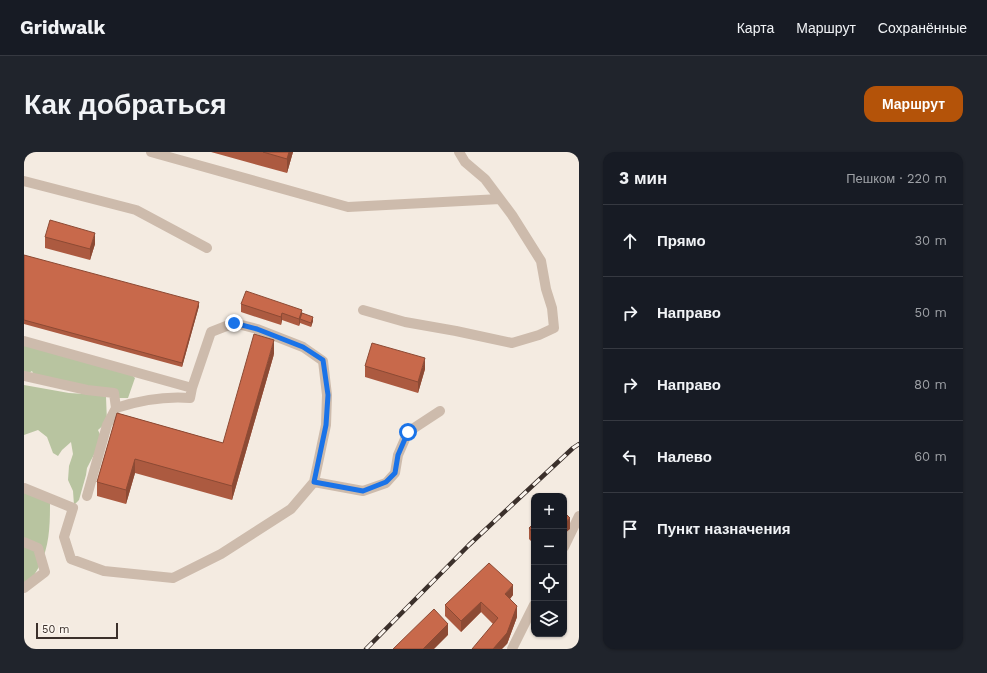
<!DOCTYPE html>
<html lang="ru">
<head>
<meta charset="utf-8">
<style>
	body { margin:0; font-family:"Work Sans",sans-serif; background:#20242c; color:#f1f3f6 }
	.controls { position:absolute; right:12px; bottom:12px; display:grid; overflow:hidden; border-radius:8px; box-shadow:0 1px 3px #0004 }
	.controls button { width:36px; height:36px; display:grid; place-items:center; padding:0; border:0; border-bottom:1px solid #363941; background:#171b24; color:#f1f3f6; font:20px sans-serif }
	.scale { position:absolute; left:12px; bottom:10px; width:82px; box-sizing:border-box; padding-left:4px; border:2px solid #3b302b; border-top:0; font-size:11px; line-height:14px; white-space:nowrap; color:#3b302b; -webkit-text-stroke:3px #fbf5ee; paint-order:stroke }
	.stop { position:absolute; width:12px; height:12px; margin:-9px; border:3px solid #1a73e8; border-radius:50%; background:#fff }
	.stop.end { background:#1a73e8; border-color:#fff; box-shadow:0 1px 4px #0008 }
	.list { margin:0; padding:0; list-style:none }
	h2 { display:flex; justify-content:space-between; align-items:center; height:52px; margin:0; padding:0 16px; font-size:17px }
	h2 small { font-size:13px; font-weight:400; color:#9ea1a6 }
	.list li { display:grid; grid-template-columns:26px 1fr auto; gap:12px; align-items:center; box-sizing:border-box; height:72px; padding:0 16px; border-top:1px solid #363941 }
	.list b { display:block; font-size:15px; white-space:nowrap }
	.list em { font-size:13px; font-style:normal; color:#9ea1a6 }
	.icon { flex:none; width:22px; height:22px; fill:none; stroke:currentColor; stroke-width:2; stroke-linecap:round; stroke-linejoin:round }
	.map { position:relative; flex:none; width:555px; height:497px; overflow:hidden; border-radius:12px }
	header { display:flex; align-items:center; gap:24px; box-sizing:border-box; height:56px; padding:0 20px; background:#171b24; border-bottom:1px solid #363941 }
	header strong { font-size:19px }
	nav { display:flex; gap:22px; margin-inline-start:auto; font-size:14px }
	.intro { display:flex; align-items:center; justify-content:space-between; box-sizing:border-box; height:96px; padding:0 24px }
	h1 { margin:0; font-size:28px }
	.button { padding:10px 18px; border-radius:12px; background:#b45309; color:#fff; font-size:14px; font-weight:700 }
	main { display:flex; gap:24px; padding:0 24px }
	aside { flex:1; background:#171b24; border-radius:12px; box-shadow:0 1px 3px #0004 }
	.map>svg:first-child { display:block }
	.green { fill:#b8c4a0 }
	.lines { fill:none; stroke-linecap:round; stroke-linejoin:round }
	.minor { stroke:#cdbbac; stroke-width:10 }
	.rail-casing { stroke:#3b302b; stroke-width:4.5 }
	.rail { stroke:#fbf5ee; stroke-width:3; stroke-dasharray:9; stroke-linecap:butt }
	.wall { fill:#ac5a40 }
	.shaded-wall { fill:#8c4a34 }
	.building { fill:#c8694b; stroke:#8c4a34 }
	.route { stroke:#1a73e8; stroke-width:5 }
</style>
</head>
<body>
<header>
<strong>Gridwalk</strong>
<nav><a>Карта</a><a>Маршрут</a><a>Сохранённые</a></nav>
</header>
<div class="intro"><h1>Как добраться</h1><a class="button">Маршрут</a></div>
<main>
<div class="map">
<svg width="555" height="497" viewBox="0 0 555 497">
	<rect width="100%" height="100%" fill="#f4ebe1"/>
	<!-- green -->
	<path class="green" d="M0,189L106,221L111,226L104,246H91L12,228L8,219L0,224Z
		M0,233L45,241L77,243L82,245L83,270L74,278L78,287L63,316L62,323L55,348L50,353L49,339L44,328L45,314L49,302L47,290L38,298L34,304L29,301L23,285L14,278L0,283Z
		M0,337L26,349C26,371 26,393 16,413C11,422 5,431 0,440Z"/>
	<g class="lines">
		<!-- minor -->
		<path class="minor" d="M127,0L324,55L476,47
			M0,29L112,58L183,96
			M339,158L381,170L432,179L488,191L515,183L530,176L528,156L522,137L517,109L488,63L461,27L441,10L435,0
			M0,189L168,236
			M0,224L63,238L90,241L92,256
			M290,330L339,339L362,331L371,321L374,303L384,280L416,259
			M0,336L49,356L40,385L47,407L80,419L149,426L197,402L267,357L290,330L302,273L303,243L299,209L279,195L233,177L210,171L187,180L168,236L166,246C140,244 117,248 92,256L83,273L63,344
			M0,390L14,396L21,420L0,436
			M540,395L555,364
			M488,497L510,453"/>
		<defs>
			<path id="rail" d="M342,497L445,393L549,296L555,292"/>
		</defs>
		<!-- rail casing -->
		<use href="#rail" class="rail-casing"/>
		<!-- rail -->
		<use href="#rail" class="rail"/>
	</g>
	<!-- wall -->
	<path class="wall" d="M187,0H269L263,21Z
		M21,85L71,92L66,108L21,96Z
		M0,103L175,154L158,215L0,172Z
		M217,152L278,161L289,169L287,175L276,171L275,174L258,168L257,173L217,160Z
		M250,202L208,348L111,321L102,352L73,344V330L93,261L199,291Z
		M341,214L401,217L394,241L341,225Z
		M510,371V392L505,387V376Z
		M489,443L486,447L493,465L483,492L469,472L457,460L437,480L421,464V453Z"/>
	<!-- shaded-wall -->
	<path class="shaded-wall" d="M265,0H269L263,21V7Z
		M71,81V92L66,108V97Z
		M175,150V154L158,215V211Z
		M278,158V165L276,167V171L275,174V167Z
		M258,161V168L257,173V165Z
		M289,165V169L287,175V171Z
		M250,188V202L208,348V334Z
		M401,206V217L394,241V230Z
		M111,307V321L102,352V338Z
		M546,366V377L540,382V371Z
		M489,433V443L481,453V442Z
		M457,450V460L437,480V469Z
		M493,454V465L483,492L478,497H469Z
		M424,472V483L410,497H399Z"/>
	<!-- building -->
	<path class="building" d="M239,0H265L263,7Z
		M26,68L71,81L66,97L21,85Z
		M0,103L175,150L158,211L0,168Z
		M222,139L278,158L275,167L258,161L257,165L217,152Z
		M278,161L289,165L287,171L276,167Z
		M230,182L250,188L208,334L111,307L102,338L73,330L93,261L199,291Z
		M348,191L401,206L394,230L341,214Z
		M540,360L546,366L540,371Z
		M510,371V382L505,376Z
		M465,411L489,433L481,442L493,454L483,481L469,497H448L474,466L457,450L437,469L421,453Z
		M410,457L424,472L399,497H369Z"/>
	<g class="lines">
		<!-- route -->
		<path class="route" d="M210,171L233,177L279,195L299,208L304,243L302,273L290,330L339,339L362,330L371,321L374,303L384,280"/>
	</g>
</svg>
<div class="controls">
<button>+</button>
<button>−</button>
<button><svg class="icon" aria-label="locate" viewBox="0 0 24 24"><circle cx="12" cy="12" r="6"/><path d="M12 2v4M12 18v4M2 12h4M18 12h4"/></svg></button>
<button><svg class="icon" aria-label="layers" viewBox="0 0 24 24"><path d="M12 4l9 5-9 5-9-5zM3 14l9 5 9-5"/></svg></button>
</div>
<div class="scale">50 m</div>
<div class="stop" style="left:384px;top:280px"></div>
<div class="stop end" style="left:210px;top:171px"></div>
</div>
<aside>
<h2>3 мин<small>Пешком · 220 m</small></h2>
<ul class="list">
<li><svg class="icon" aria-label="ahead" viewBox="0 0 24 24"><path d="M12 20V5M6 11l6-6 6 6"/></svg><div><b>Прямо</b></div><em>30 m</em></li>
<li><svg class="icon" aria-label="right" viewBox="0 0 24 24"><path d="M7 20v-9h11M14 6l5 5-5 5"/></svg><div><b>Направо</b></div><em>50 m</em></li>
<li><svg class="icon" aria-label="right" viewBox="0 0 24 24"><path d="M7 20v-9h11M14 6l5 5-5 5"/></svg><div><b>Направо</b></div><em>80 m</em></li>
<li><svg class="icon" aria-label="left" viewBox="0 0 24 24"><path d="M17 20v-9H6M10 6l-5 5 5 5"/></svg><div><b>Налево</b></div><em>60 m</em></li>
<li><svg class="icon" aria-label="arrive" viewBox="0 0 24 24"><path d="M6 21V4h12l-3 4 3 4H6"/></svg><div><b>Пункт назначения</b></div></li>
</ul>
</aside>
</main>
</body>
</html>
